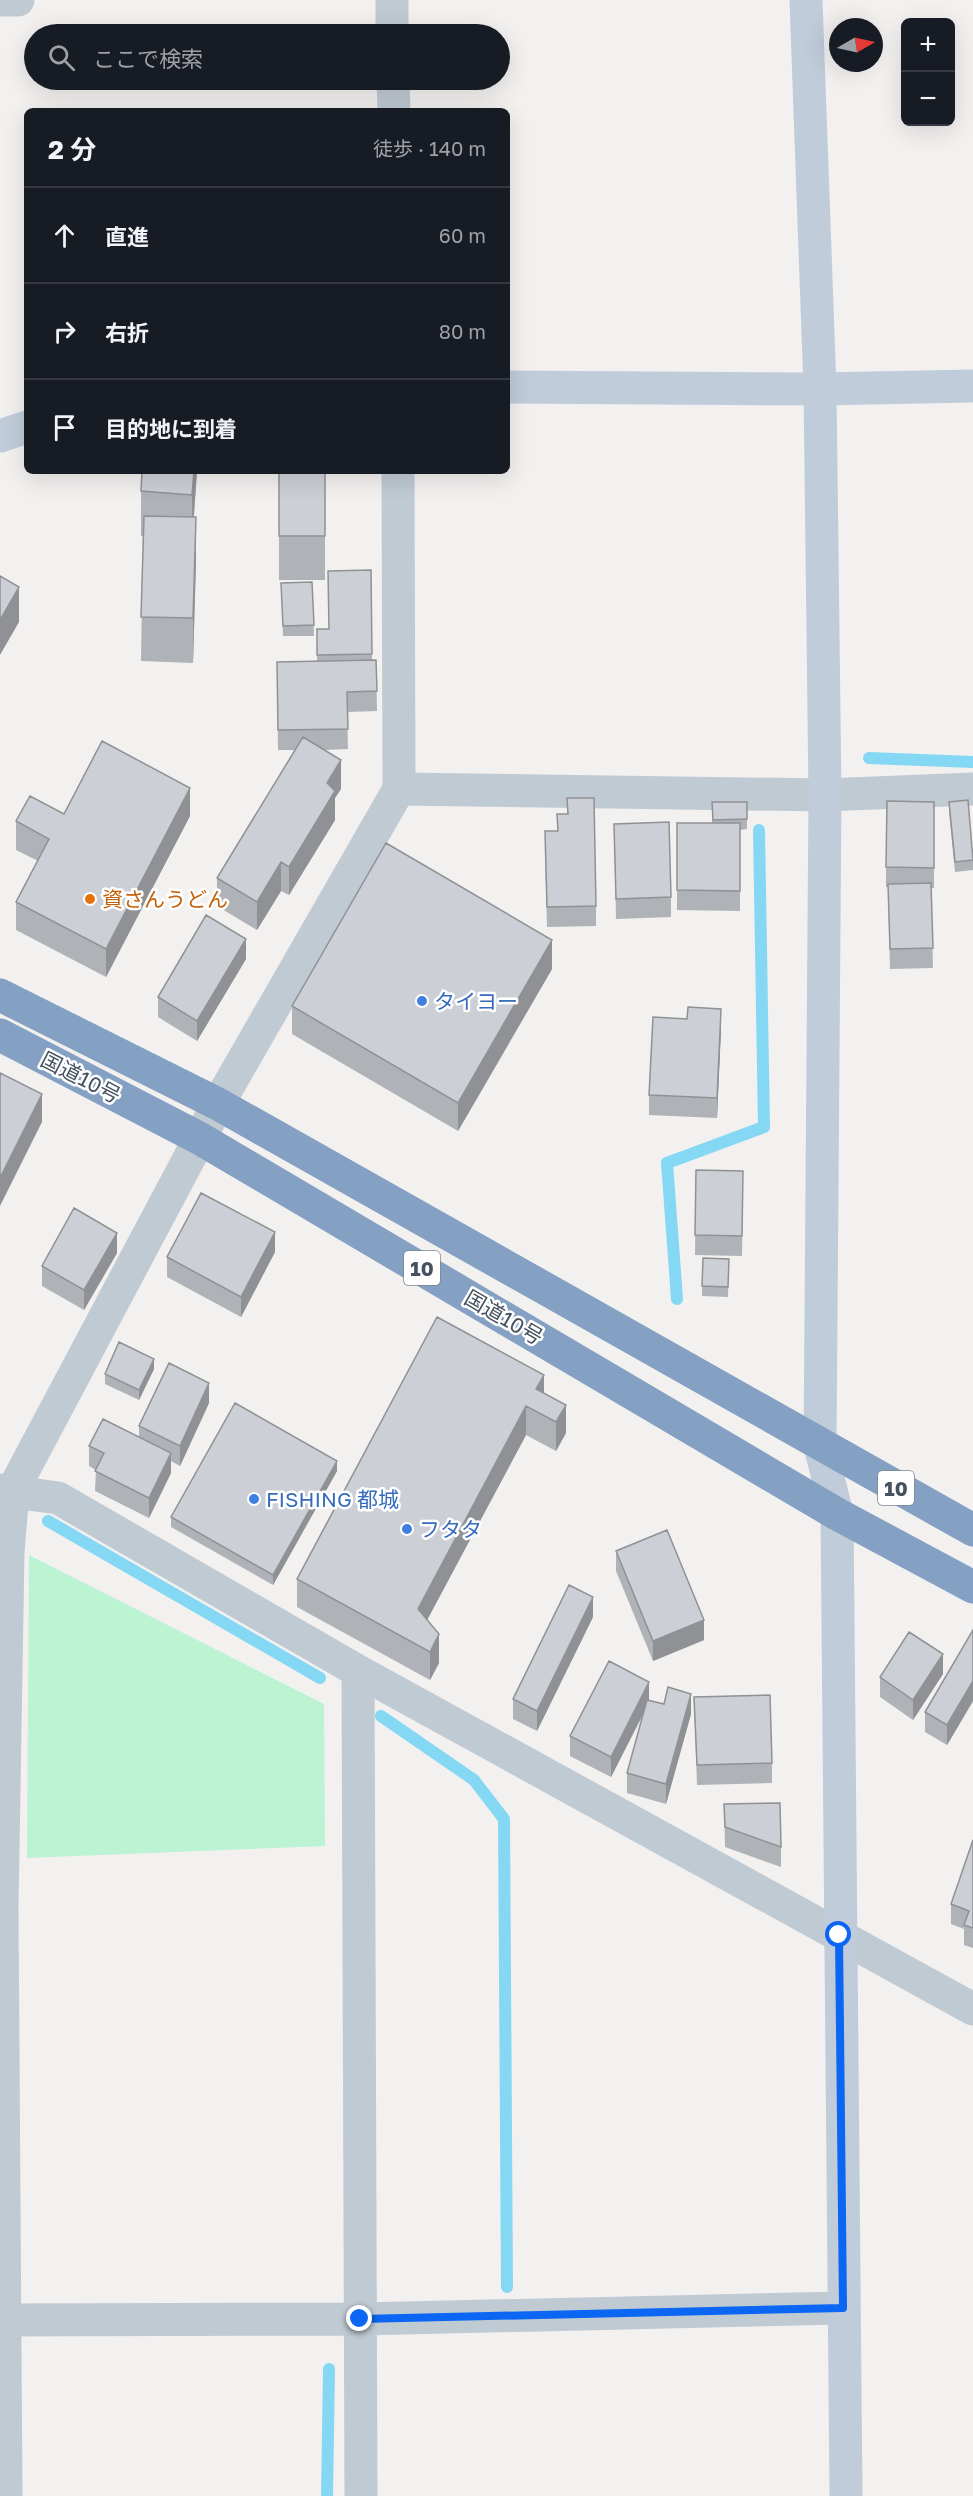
<!DOCTYPE html>
<html lang="ja">
<head>
<meta charset="utf-8">
<style>
	body { margin:0; font-family:"Golos Text","Noto Sans JP",sans-serif; background:#242831; color:#f1f3f6 }
	.controls { position:absolute; right:18px; top:18px; display:grid; overflow:hidden; border-radius:9px; box-shadow:0 6px 24px #0002 }
	.controls button { width:54px; height:54px; display:grid; place-items:center; padding:0; border:0; border-bottom:2px solid #363941; background:#171b24; color:#f1f3f6; font:30px sans-serif }
	.compass { position:absolute; left:829px; top:18px; width:54px; height:54px; border-radius:50%; background:#171b24; box-shadow:0 6px 24px #0002; rotate:81deg }
	.stop { position:absolute; width:18px; height:18px; margin:-14px; border:4px solid #0a66f3; border-radius:50%; background:#fff }
	.stop.end { background:#0a66f3; border-color:#fff; box-shadow:0 2px 6px #0008 }
	.list { margin:0; padding:0; list-style:none }
	h2 { display:flex; justify-content:space-between; align-items:center; height:78px; margin:0; padding:0 24px; font-size:26px }
	h2 small { font-size:20px; font-weight:400; color:#9ea1a6 }
	.list li { display:grid; grid-template-columns:39px 1fr auto; gap:18px; align-items:center; box-sizing:border-box; height:96px; padding:0 24px; border-top:2px solid #363941 }
	.list b { display:block; font-size:22px; white-space:nowrap }
	.list em { font-size:20px; font-style:normal; color:#9ea1a6 }
	.icon { flex:none; width:33px; height:33px; fill:none; stroke:currentColor; stroke-width:2; stroke-linecap:round; stroke-linejoin:round }
	.map { position:relative; flex:none; width:973px; height:2496px; overflow:hidden }
	.search { position:absolute; background:#171b24; box-shadow:0 6px 24px #0002; left:24px; top:24px; width:486px; height:66px; display:flex; align-items:center; gap:15px; box-sizing:border-box; padding:0 21px; border-radius:33px; color:#9ea1a6; font-size:22px }
	.panel { position:absolute; background:#171b24; box-shadow:0 6px 24px #0002; left:24px; top:108px; width:486px; height:366px; border-radius:9px }
	.map>svg:first-child { display:block }
	.green { fill:#bbf3d3 }
	.lines { fill:none; stroke-linecap:round; stroke-linejoin:round }
	.stream { stroke:#85d8f4; stroke-width:12 }
	.street { stroke:#c0cad3; stroke-width:33 }
	.secondary { stroke:#c1ccda; stroke-width:33 }
	.highway { stroke:#84a0c3; stroke-width:33 }
	.wall { fill:#afb2b7 }
	.shaded-wall { fill:#8f9195 }
	.building { fill:#cccfd5; stroke:#8f9195; stroke-width:1.5 }
	.route { stroke:#0a66f3; stroke-width:8 }
	.food-dot { fill:#e8710a; stroke:#fff; stroke-width:2 }
	.shop-dot { fill:#3f7fe0; stroke:#fff; stroke-width:2 }
	.labels { text-anchor:middle; dominant-baseline:central; stroke-width:5; stroke-linejoin:round; paint-order:stroke }
	.shield { fill:#fff; stroke:#7e868f; stroke-width:1.5 }
	.shield-label { font-size:20px; font-weight:bold; fill:#46525f }
	.food-label { font-size:21px; fill:#c56008; stroke:#fff; text-anchor:start }
	.shop-label { font-size:21px; fill:#366cbe; stroke:#fff; text-anchor:start }
	.street-label { font-size:21px; fill:#46525f; stroke:#fff }
</style>
</head>
<body>
<div class="map">
<svg width="973" height="2496" viewBox="0 0 973 2496">
	<rect width="100%" height="100%" fill="#f3f0f0"/>
	<!-- green -->
	<path class="green" d="M29,1555L324,1704L325,1846L27,1858Z"/>
	<g class="lines">
		<!-- stream -->
		<path class="stream" d="M869,758L973,762
			M677,1299L667,1163L764,1127L759,830
			M48,1521L320,1678
			M381,1716L474,1780L504,1819L507,2287
			M327,2496L329,2369"/>
		<!-- street -->
		<path class="street" d="M0,0H18
			M392,0V34
			M393,80L394,111
			M399,789L825,795L973,789
			M0,1490L58,1498L358,1671L973,2009
			M358,1671L361,2496
			M0,2320L360,2319L843,2308
			M6,2496L2,1908L8,1553L13,1490L218,1104L399,789L398,471"/>
		<!-- secondary -->
		<path class="secondary" d="M806,0L820,389L825,795L820,1446L837,1514L846,2496
			M507,387L820,389L973,386
			M0,436L27,427"/>
		<!-- highway -->
		<path class="highway" d="M0,995L218,1104L973,1530
			M0,1035L199,1138L837,1514L973,1587"/>
	</g>
	<!-- wall -->
	<path class="wall" d="M142,471H197L194,517L196,562L193,663L141,661L143,536H141V491Z
		M279,471H325V580H279Z
		M371,570L372,660H376L377,711L347,712L348,749L323,750L341,789L335,798V820L289,895L281,891L257,930L217,906V878L295,750H278L277,662L317,661V629H329Z
		M312,582L314,636H283L281,583Z
		M567,798L596,906V926L547,927L545,851L557,831V814H567Z
		M712,802H747V829L740,830V911L677,910V823H712Z
		M934,802V888H931L933,968L890,969L888,887H886V867Z
		M949,802L973,860V870L955,872L949,812Z
		M64,814L190,816L106,977L16,930V902L38,861L16,850V821Z
		M614,824L671,897V917L616,919Z
		M246,959L197,1041L158,1017V997Z
		M552,969L458,1131L292,1034V1006Z
		M721,1029L717,1118L649,1115V1095Z
		M696,1170L743,1191L742,1256L695,1255Z
		M275,1252L241,1317L167,1277V1257Z
		M117,1253L84,1310L42,1286V1266Z
		M703,1258L729,1259L728,1297L702,1296Z
		M154,1369L139,1400L105,1384V1374Z
		M544,1393L566,1433L556,1451L526,1435L427,1620L439,1663L430,1680L297,1607V1579Z
		M209,1403L180,1466L171,1461V1473L149,1518L95,1491L96,1470L89,1466V1446L139,1437V1426Z
		M337,1471L273,1585L171,1527V1517Z
		M616,1551L704,1640L653,1661L616,1571Z
		M593,1617L537,1731L513,1719V1699Z
		M973,1630V1701L947,1745L925,1732V1712Z
		M943,1674L913,1720L880,1697V1677Z
		M694,1697L772,1763V1783L697,1785Z
		M649,1700L691,1714L666,1804L627,1793V1773L644,1713L611,1777L570,1756V1736Z
		M724,1804L781,1847V1867L725,1847Z
		M973,1840V1948L964,1945V1929L951,1924V1904Z"/>
	<!-- shaded-wall -->
	<path class="shaded-wall" d="M194,471H197L192,540V495Z
		M196,517V562L193,663V618Z
		M19,587V622L0,655V620Z
		M341,760V789L335,798V820L289,895V867L327,783Z
		M190,788V816L106,977V949Z
		M281,862V891L257,930V902Z
		M246,939V959L197,1041V1021Z
		M552,940V969L458,1131V1103Z
		M721,1009V1029L717,1118V1098Z
		M42,1094V1122L0,1206V1178Z
		M275,1232V1252L241,1317V1297Z
		M117,1233V1253L84,1310V1290Z
		M154,1359V1369L139,1400V1390Z
		M544,1375V1403L536,1389Z
		M209,1383V1403L180,1466V1446Z
		M566,1405V1433L556,1451V1422Z
		M526,1406V1435L418,1637V1609Z
		M171,1453V1473L149,1518V1498Z
		M337,1461V1471L273,1585V1575Z
		M593,1597V1617L537,1731V1711Z
		M704,1620V1640L653,1661V1641Z
		M439,1634V1663L430,1680V1652Z
		M943,1654V1674L913,1720V1700Z
		M973,1681V1701L947,1745V1725Z
		M649,1682V1702L611,1777V1757Z
		M691,1694V1714L666,1804V1784Z"/>
	<!-- building -->
	<path class="building" d="M142,471H194L192,495L141,491Z
		M279,471H325V536H279Z
		M144,516L196,517L193,618L141,617Z
		M371,570L372,654L317,655V629H329L328,571Z
		M0,576L19,587L0,620Z
		M312,582L314,625L283,626L281,583Z
		M376,660L377,691L347,692L348,729L278,730L277,662Z
		M303,737L341,760L327,783L335,791L289,867L281,862L257,902L217,878Z
		M102,741L190,788L106,949L16,902L49,839L16,821L30,796L64,814Z
		M567,798H594L596,906L547,907L545,831H558L557,814H568Z
		M968,800L973,860L955,862L949,802Z
		M887,801L934,802V868L886,867Z
		M712,802H747V819L713,820Z
		M669,822L671,897L616,899L614,824Z
		M677,823H740V891L677,890Z
		M386,843L552,940L458,1103L292,1006Z
		M931,883L933,948L890,949L888,884Z
		M206,915L246,939L197,1021L158,997Z
		M688,1007L721,1009L717,1098L649,1095L653,1017L687,1019Z
		M0,1073L42,1094L0,1178Z
		M696,1170L743,1171L742,1236L695,1235Z
		M201,1193L275,1232L241,1297L167,1257Z
		M74,1208L117,1233L84,1290L42,1266Z
		M703,1258L729,1259L728,1287L702,1286Z
		M437,1317L544,1375L536,1389L566,1405L556,1422L526,1406L418,1609L439,1634L430,1652L297,1579Z
		M119,1342L154,1359L139,1390L105,1374Z
		M169,1363L209,1383L180,1446L139,1426Z
		M235,1403L337,1461L273,1575L171,1517Z
		M103,1419L171,1453L149,1498L95,1471L104,1453L89,1446Z
		M667,1530L704,1620L653,1641L616,1551Z
		M569,1585L593,1597L537,1711L513,1699Z
		M973,1630V1681L947,1725L925,1712Z
		M909,1632L943,1654L913,1700L880,1677Z
		M609,1661L649,1682L611,1757L570,1736Z
		M668,1687L691,1694L666,1784L627,1773L647,1700L664,1704Z
		M770,1695L772,1763L697,1765L694,1697Z
		M780,1803L781,1847L725,1827L724,1804Z
		M973,1840V1928L964,1925L969,1911L951,1904Z"/>
	<g class="lines">
		<!-- route -->
		<path class="route" d="M360,2319L843,2308L839,1935"/>
	</g>
	<!-- markers -->
	<circle class="food-dot" cx="90" cy="899" r="6"/>
	<g class="shop-dot">
		<circle cx="422" cy="1001" r="6"/>
		<circle cx="254" cy="1499" r="6"/>
		<circle cx="407" cy="1529" r="6"/>
	</g>
	<g class="labels">
		<!-- shield labels -->
		<g class="shield">
			<rect x="404" y="1251" width="36" height="34" rx="4.5"/>
			<rect x="878" y="1471" width="36" height="34" rx="4.5"/>
		</g>
		<g class="shield-label">
			<text x="422" y="1268">10</text>
			<text x="896" y="1488">10</text>
		</g>
		<!-- food labels -->
		<g class="food-label">
			<text x="102" y="899">資さんうどん</text>
		</g>
		<!-- shop labels -->
		<g class="shop-label">
			<text x="434" y="1001">タイヨー</text>
			<text x="266" y="1499">FISHING 都城</text>
			<text x="419" y="1529">フタタ</text>
		</g>
		<!-- street labels -->
		<g class="street-label">
			<text transform="translate(81 1077) rotate(27)">国道10号</text>
			<text transform="translate(504 1317) rotate(30)">国道10号</text>
		</g>
	</g>
</svg>
<div class="controls">
<button>+</button>
<button>−</button>
</div>
<svg class="compass" viewBox="-18 -18 36 36"><path d="M0-13l5 13h-10z" fill="#e53935"/><path d="M0 13l5-13h-10z" fill="#9ea1a6"/></svg>
<div class="stop" style="left:839px;top:1935px"></div>
<div class="stop end" style="left:360px;top:2319px"></div>
<div class="search"><svg class="icon" aria-label="search" viewBox="0 0 24 24"><circle cx="10" cy="10" r="6"/><path d="M15 15l6 6"/></svg>ここで検索</div>
<section class="panel">
<h2>2 分<small>徒歩 · 140 m</small></h2>
<ul class="list">
<li><svg class="icon" aria-label="ahead" viewBox="0 0 24 24"><path d="M12 20V5M6 11l6-6 6 6"/></svg><div><b>直進</b></div><em>60 m</em></li>
<li><svg class="icon" aria-label="right" viewBox="0 0 24 24"><path d="M7 20v-9h11M14 6l5 5-5 5"/></svg><div><b>右折</b></div><em>80 m</em></li>
<li><svg class="icon" aria-label="arrive" viewBox="0 0 24 24"><path d="M6 21V4h12l-3 4 3 4H6"/></svg><div><b>目的地に到着</b></div></li>
</ul>
</section>
</div>
</body>
</html>
